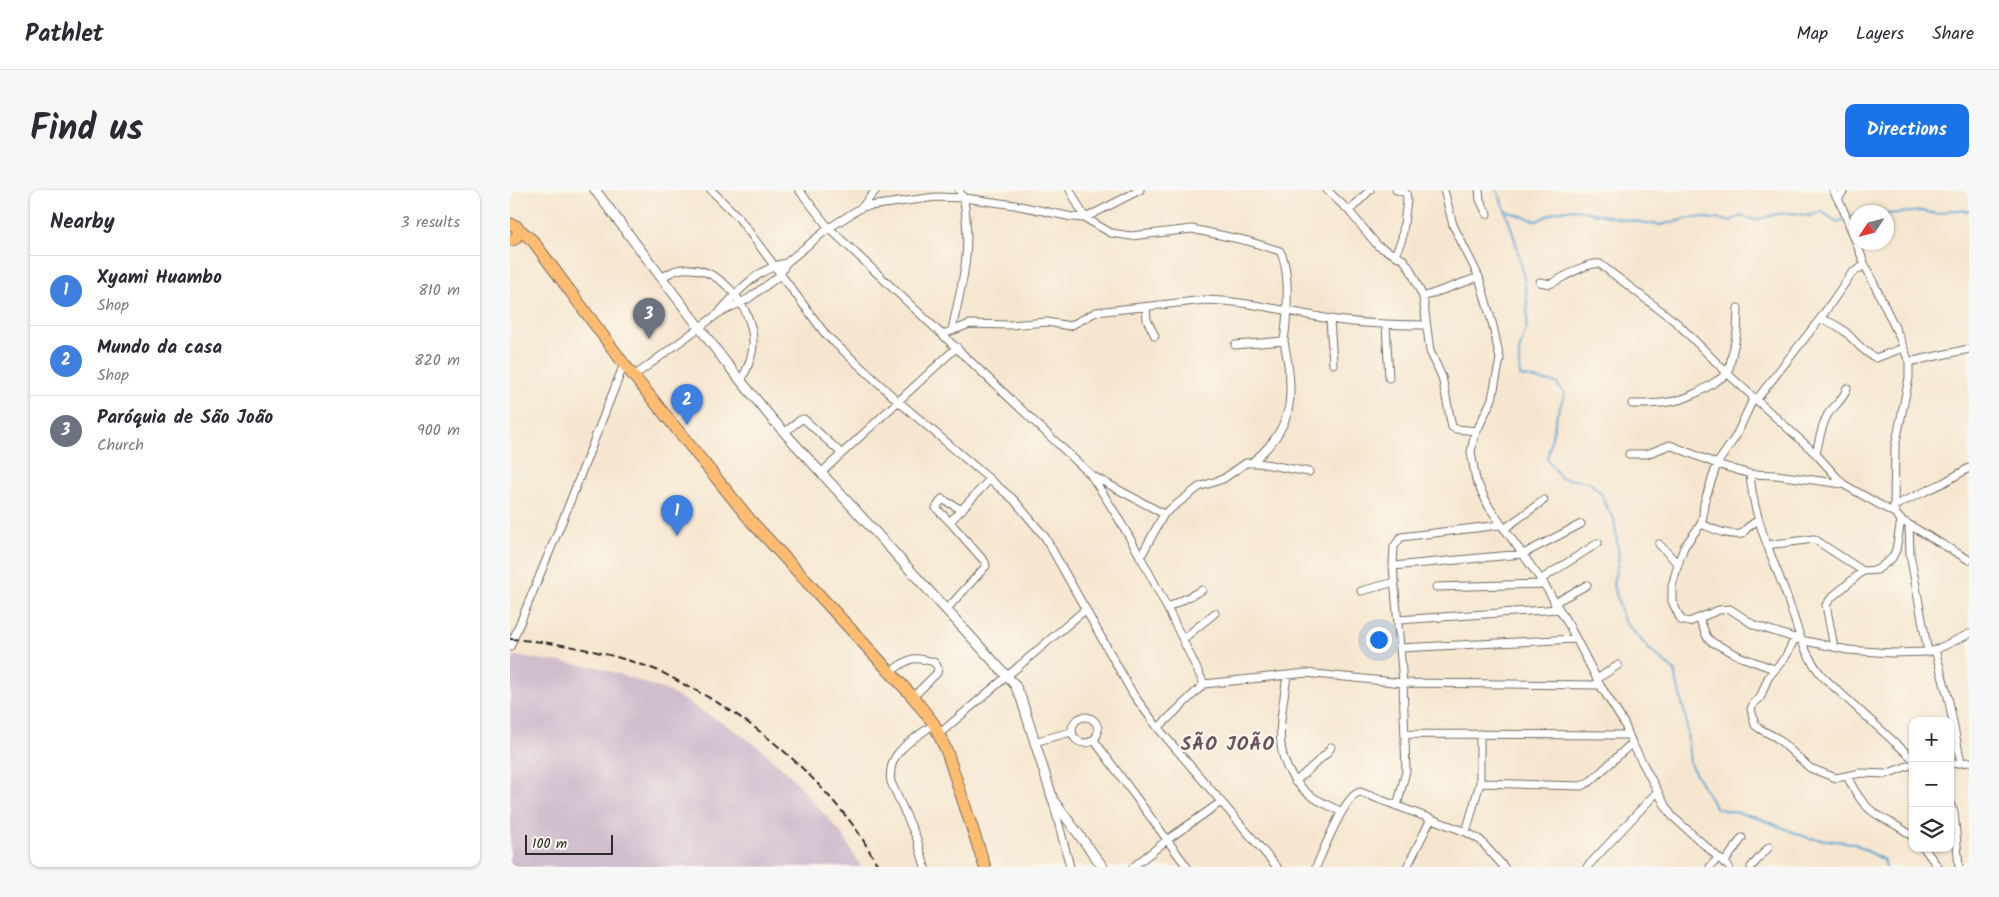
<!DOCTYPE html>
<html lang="en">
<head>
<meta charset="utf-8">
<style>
	body { margin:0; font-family:Kalam,sans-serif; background:#f7f7f7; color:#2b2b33 }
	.controls { position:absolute; right:15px; bottom:15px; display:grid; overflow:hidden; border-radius:10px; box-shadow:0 1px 4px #0004 }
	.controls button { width:45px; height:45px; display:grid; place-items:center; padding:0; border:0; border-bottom:1px solid #e1e1e2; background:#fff; color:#2b2b33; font:25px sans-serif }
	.compass { position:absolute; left:1339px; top:15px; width:45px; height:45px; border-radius:50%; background:#fff; box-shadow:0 1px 4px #0004; rotate:234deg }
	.scale { position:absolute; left:15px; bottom:12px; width:88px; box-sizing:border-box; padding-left:5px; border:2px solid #2b2b2b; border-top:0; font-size:14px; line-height:18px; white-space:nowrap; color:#2b2b2b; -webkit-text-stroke:4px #fbf7ec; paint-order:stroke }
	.you { position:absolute; left:868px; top:449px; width:18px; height:18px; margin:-12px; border:4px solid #fff; border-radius:50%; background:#1a73e8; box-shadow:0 0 0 8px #1a73e833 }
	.badge { display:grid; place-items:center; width:32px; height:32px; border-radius:50%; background:#1a73e8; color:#fff; font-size:16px; font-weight:700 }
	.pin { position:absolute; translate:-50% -41px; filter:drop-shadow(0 1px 2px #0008) }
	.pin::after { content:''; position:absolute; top:26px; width:18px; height:15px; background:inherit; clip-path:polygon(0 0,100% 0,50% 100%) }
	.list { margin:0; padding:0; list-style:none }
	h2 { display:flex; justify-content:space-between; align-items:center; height:65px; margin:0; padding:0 20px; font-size:21px }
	h2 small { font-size:16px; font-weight:400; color:#7c7c81 }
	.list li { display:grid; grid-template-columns:32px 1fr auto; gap:15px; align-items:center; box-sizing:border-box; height:70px; padding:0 20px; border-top:1px solid #e1e1e2 }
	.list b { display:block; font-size:19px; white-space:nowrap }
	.list p { margin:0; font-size:16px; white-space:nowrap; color:#7c7c81 }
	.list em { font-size:16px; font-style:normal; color:#7c7c81 }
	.icon { flex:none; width:28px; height:28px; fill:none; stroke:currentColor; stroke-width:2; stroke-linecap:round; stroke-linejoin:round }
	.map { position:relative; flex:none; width:1459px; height:677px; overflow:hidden; border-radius:10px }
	header { display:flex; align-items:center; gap:30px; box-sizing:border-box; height:70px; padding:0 25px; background:#fff; border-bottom:1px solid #e1e1e2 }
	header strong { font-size:24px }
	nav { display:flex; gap:28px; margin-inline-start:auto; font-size:18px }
	.intro { display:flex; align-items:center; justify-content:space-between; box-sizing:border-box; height:120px; padding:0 30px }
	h1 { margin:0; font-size:35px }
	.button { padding:12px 22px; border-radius:10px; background:#1a73e8; color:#fff; font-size:18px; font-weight:700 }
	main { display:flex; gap:30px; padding:0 30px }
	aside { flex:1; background:#fff; border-radius:10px; box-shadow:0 1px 4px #0004 }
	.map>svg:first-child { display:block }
	.industrial { fill:#d0bdce }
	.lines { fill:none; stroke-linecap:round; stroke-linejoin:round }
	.stream { stroke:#5aa5d2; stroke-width:2 }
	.minor-casing { stroke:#726c64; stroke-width:9 }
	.tertiary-casing { stroke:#726c64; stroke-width:11 }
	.primary-casing { stroke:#726c64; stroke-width:13 }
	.minor { stroke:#fff; stroke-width:7 }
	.tertiary { stroke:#fff; stroke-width:9 }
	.primary { stroke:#febc70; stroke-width:11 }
	.rail { stroke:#2b2b2b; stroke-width:2; stroke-dasharray:8 4; stroke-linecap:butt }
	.labels { text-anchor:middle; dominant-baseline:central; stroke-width:4.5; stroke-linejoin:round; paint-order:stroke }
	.district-label { font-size:19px; font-weight:bold; letter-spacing:1px; fill:#6b525e; stroke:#fbf7ec }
</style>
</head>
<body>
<header>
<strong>Pathlet</strong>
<nav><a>Map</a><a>Layers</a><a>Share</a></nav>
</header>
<div class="intro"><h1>Find us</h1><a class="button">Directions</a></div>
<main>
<aside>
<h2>Nearby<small>3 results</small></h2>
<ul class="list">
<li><span class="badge" style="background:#3f7fe0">1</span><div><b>Xyami Huambo</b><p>Shop</p></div><em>810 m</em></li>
<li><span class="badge" style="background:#3f7fe0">2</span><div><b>Mundo da casa</b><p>Shop</p></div><em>820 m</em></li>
<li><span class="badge" style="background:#6b7280">3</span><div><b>Paróquia de São João</b><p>Church</p></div><em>900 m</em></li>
</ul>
</aside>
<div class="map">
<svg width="1459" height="677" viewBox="0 0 1459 677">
	<rect width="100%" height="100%" fill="#fbf7ec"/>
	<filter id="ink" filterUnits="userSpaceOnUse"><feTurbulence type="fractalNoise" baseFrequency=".02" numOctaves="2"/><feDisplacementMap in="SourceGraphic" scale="10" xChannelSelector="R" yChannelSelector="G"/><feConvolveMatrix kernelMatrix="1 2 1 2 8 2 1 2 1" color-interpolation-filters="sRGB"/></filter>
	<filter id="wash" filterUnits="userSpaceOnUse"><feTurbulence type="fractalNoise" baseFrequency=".0096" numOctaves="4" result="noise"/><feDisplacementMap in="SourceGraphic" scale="20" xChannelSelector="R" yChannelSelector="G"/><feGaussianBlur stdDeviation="1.12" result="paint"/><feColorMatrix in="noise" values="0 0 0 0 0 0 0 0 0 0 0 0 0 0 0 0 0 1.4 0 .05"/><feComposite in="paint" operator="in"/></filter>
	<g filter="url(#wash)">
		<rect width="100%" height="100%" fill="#f6e6cf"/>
		<!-- industrial -->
		<path class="industrial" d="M5,466L88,477L158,501L226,541L254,561L280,585L332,644L351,677H0V477Z"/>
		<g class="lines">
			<!-- stream -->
			<path class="stream" d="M987,0C1003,38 1020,92 1017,134C1016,144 1010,153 1009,163C1008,171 1010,179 1010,186L1046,193L1055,204L1047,224L1037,269L1051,288L1079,292L1091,303L1097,318L1104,328L1109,368L1103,394L1114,431L1140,460L1164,480L1176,529L1180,574L1206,618L1246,627L1298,648L1343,653L1374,670L1376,677
				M996,21L1027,31L1045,22L1063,19L1117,30L1150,35L1186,27L1221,31L1230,26L1246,30L1267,24L1283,23L1299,26L1311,21L1327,32L1335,29
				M1356,22H1358
				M1376,24L1413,21L1427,24L1441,20L1459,21
				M1339,27L1346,25"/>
		</g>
	</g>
	<g filter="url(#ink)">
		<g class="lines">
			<defs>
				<path id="minor" d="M201,0L228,27L316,145L388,211L504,310L535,347L623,504L648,538L767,677
					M289,0L319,38L580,284C625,350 660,422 694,494
					M560,0L575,28L601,43L621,46L682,39L738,51L770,61C781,80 777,129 774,151L725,155
					M817,0L839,21L868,56L894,70L900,79L913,107L920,161L932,187L942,237L946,239L967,241
					M934,0L943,35L969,87L983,136L990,169L982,209L964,247L961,262L966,290L979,317L1034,394L1060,437L1090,495L1114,533L1122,553L1156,617L1162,626L1219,677
					M969,0L970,10L977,24
					M1323,0L1333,19L1355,75L1389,146L1399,172V188L1385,257L1384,316L1386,324L1391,330L1459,370
					M1328,9L1334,0
					M352,17L426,7L454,8L505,15L562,27L575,28L630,0
					M839,21L860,0
					M885,65L892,49L897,10L896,3L886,0
					M152,87C157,85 162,81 167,80C207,71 242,115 243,151C244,165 236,180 231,192
					M1030,92L1040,94C1053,88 1076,72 1090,74L1167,133L1218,184L1306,264L1333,294L1386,324
					M913,107L969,87
					M636,117L637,130L645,146
					M211,120C229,100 249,78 276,73
					M820,129L823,174
					M1310,129C1341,137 1343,157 1366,168L1393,158
					M876,135L879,188
					M442,140C450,100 460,71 456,29C455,18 455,9 449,0
					M433,144L460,134L500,135L537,132L560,136L586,122L695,110C738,111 779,122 820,129C852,134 884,135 916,135
					M1399,172L1459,159
					M124,186L209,123L238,109L265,89L270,85L276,73L319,38L352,17L366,0
					M1244,207L1226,246L1207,274L1194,313L1193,326L1191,334L1174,357L1168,374L1162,396V411L1171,430L1179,432L1209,420L1220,419L1244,435L1291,450L1338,460L1382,463L1418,462L1425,460L1459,444
					M1247,209L1310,129L1342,83L1355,75
					M1122,214C1142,214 1166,214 1184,204C1196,199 1207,190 1218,184L1227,142L1228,118
					M274,243L290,230L294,229L331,263
					M1119,264H1137L1160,255L1207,274L1240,284L1266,285L1333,294
					M1306,264C1309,251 1311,236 1318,224C1325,215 1334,209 1337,198
					M741,273C787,236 784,204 774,151
					M312,282L447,157
					M1240,284C1243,326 1261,364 1276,404C1288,437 1290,459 1313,487L1403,569
					M581,285L654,324
					M1384,316L1433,293L1459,278
					M440,332L426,318L432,309L452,320
					M1191,334C1204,339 1217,346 1232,344L1237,338L1248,330
					M1399,335L1400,364L1418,462
					M994,339L1034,310
					M1149,354L1168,374
					M1257,355L1304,349L1353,381L1367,380L1382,368L1386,360L1391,330
					M630,368L654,324L689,297L713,289L736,273H749L799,282
					M883,376L1013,364L1071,334
					M1030,390L1088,353
					M926,397L1034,394
					M851,401L885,392
					M1044,413L1077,395
					M657,418L692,400
					M436,420L476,376L475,372L440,332L480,289
					M1189,428L1197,447L1202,452L1231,467L1264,479
					M888,430L1049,419
					M1285,448L1276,466L1258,488L1250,508L1244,513L1241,519L1245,535L1250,539L1267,548L1300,578L1326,588L1351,583L1376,584L1403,574
					M673,449L705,423
					M0,457L56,322L114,174
					M1324,457L1316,415L1322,407L1353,381
					M890,458L1065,449
					M1425,460L1438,507L1451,573
					M380,482C400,469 400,465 424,472L428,478L427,483L403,507
					M777,486C771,532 758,573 801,606C810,612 822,617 832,622
					M1087,489L1108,475
					M562 540a13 13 0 1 1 26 0a13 13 0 1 1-26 0Z
					M648,538L694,494L796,483L893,493L1090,495
					M429,544L576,419
					M895,544L1119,545
					M584,550L677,677
					M524,552L561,542
					M1440,574L1459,572
					M1337,586C1344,600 1352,615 1366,624C1378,632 1392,637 1403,647
					M785,592L817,563L821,557
					M970,593V544
					M543,612L560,677
					M1440,614L1444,622L1449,677
					M887,616L896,581L893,493L883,376L884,357L891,347L990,335
					M956,642L970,593L1071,596L1081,591L1122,553
					M1414,658L1428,677
					M1214,673L1232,648
					M415,677L407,649L381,592C376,562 403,550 424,534
					M623,677L657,650L711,612
					M806,677C813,662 835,604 850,602L956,642L970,650L994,677
					M897,677L921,629
					M1077,677L1148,601
					M1200,677L1208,668
					M1241,677L1259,657"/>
				<path id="tertiary" d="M85,0L217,174L263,230L505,495L511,508L543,610L593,677"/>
				<path id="primary" d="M0,34L6,36L9,42L5,49L0,50
					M9,39L23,51L114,174L241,331L403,507L424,534L437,562L475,677"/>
			</defs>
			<!-- minor casing -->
			<use href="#minor" class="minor-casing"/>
			<!-- tertiary casing -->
			<use href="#tertiary" class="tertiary-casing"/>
			<!-- primary casing -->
			<use href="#primary" class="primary-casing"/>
			<!-- minor -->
			<use href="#minor" class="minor"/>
			<!-- tertiary -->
			<use href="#tertiary" class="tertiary"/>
			<!-- primary -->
			<use href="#primary" class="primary"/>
			<!-- rail -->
			<path class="rail" d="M0,449C47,452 97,462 141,478C153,482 164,489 175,495C242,528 297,576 343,635C353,648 360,663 369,677"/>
		</g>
	</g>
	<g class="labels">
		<!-- district labels -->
		<g class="district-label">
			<text x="718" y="555">SÃO JOÃO</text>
		</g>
	</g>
</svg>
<div class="controls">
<button>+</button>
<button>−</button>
<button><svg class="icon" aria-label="layers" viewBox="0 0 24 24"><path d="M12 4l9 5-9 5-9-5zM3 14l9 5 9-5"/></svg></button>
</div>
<svg class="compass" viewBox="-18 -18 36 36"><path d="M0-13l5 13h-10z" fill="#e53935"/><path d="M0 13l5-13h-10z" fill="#7c7c81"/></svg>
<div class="scale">100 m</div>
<div class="you"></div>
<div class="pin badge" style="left:167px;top:346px;background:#3f7fe0">1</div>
<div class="pin badge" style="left:177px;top:235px;background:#3f7fe0">2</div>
<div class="pin badge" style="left:139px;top:149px;background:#6b7280">3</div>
</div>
</main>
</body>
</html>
